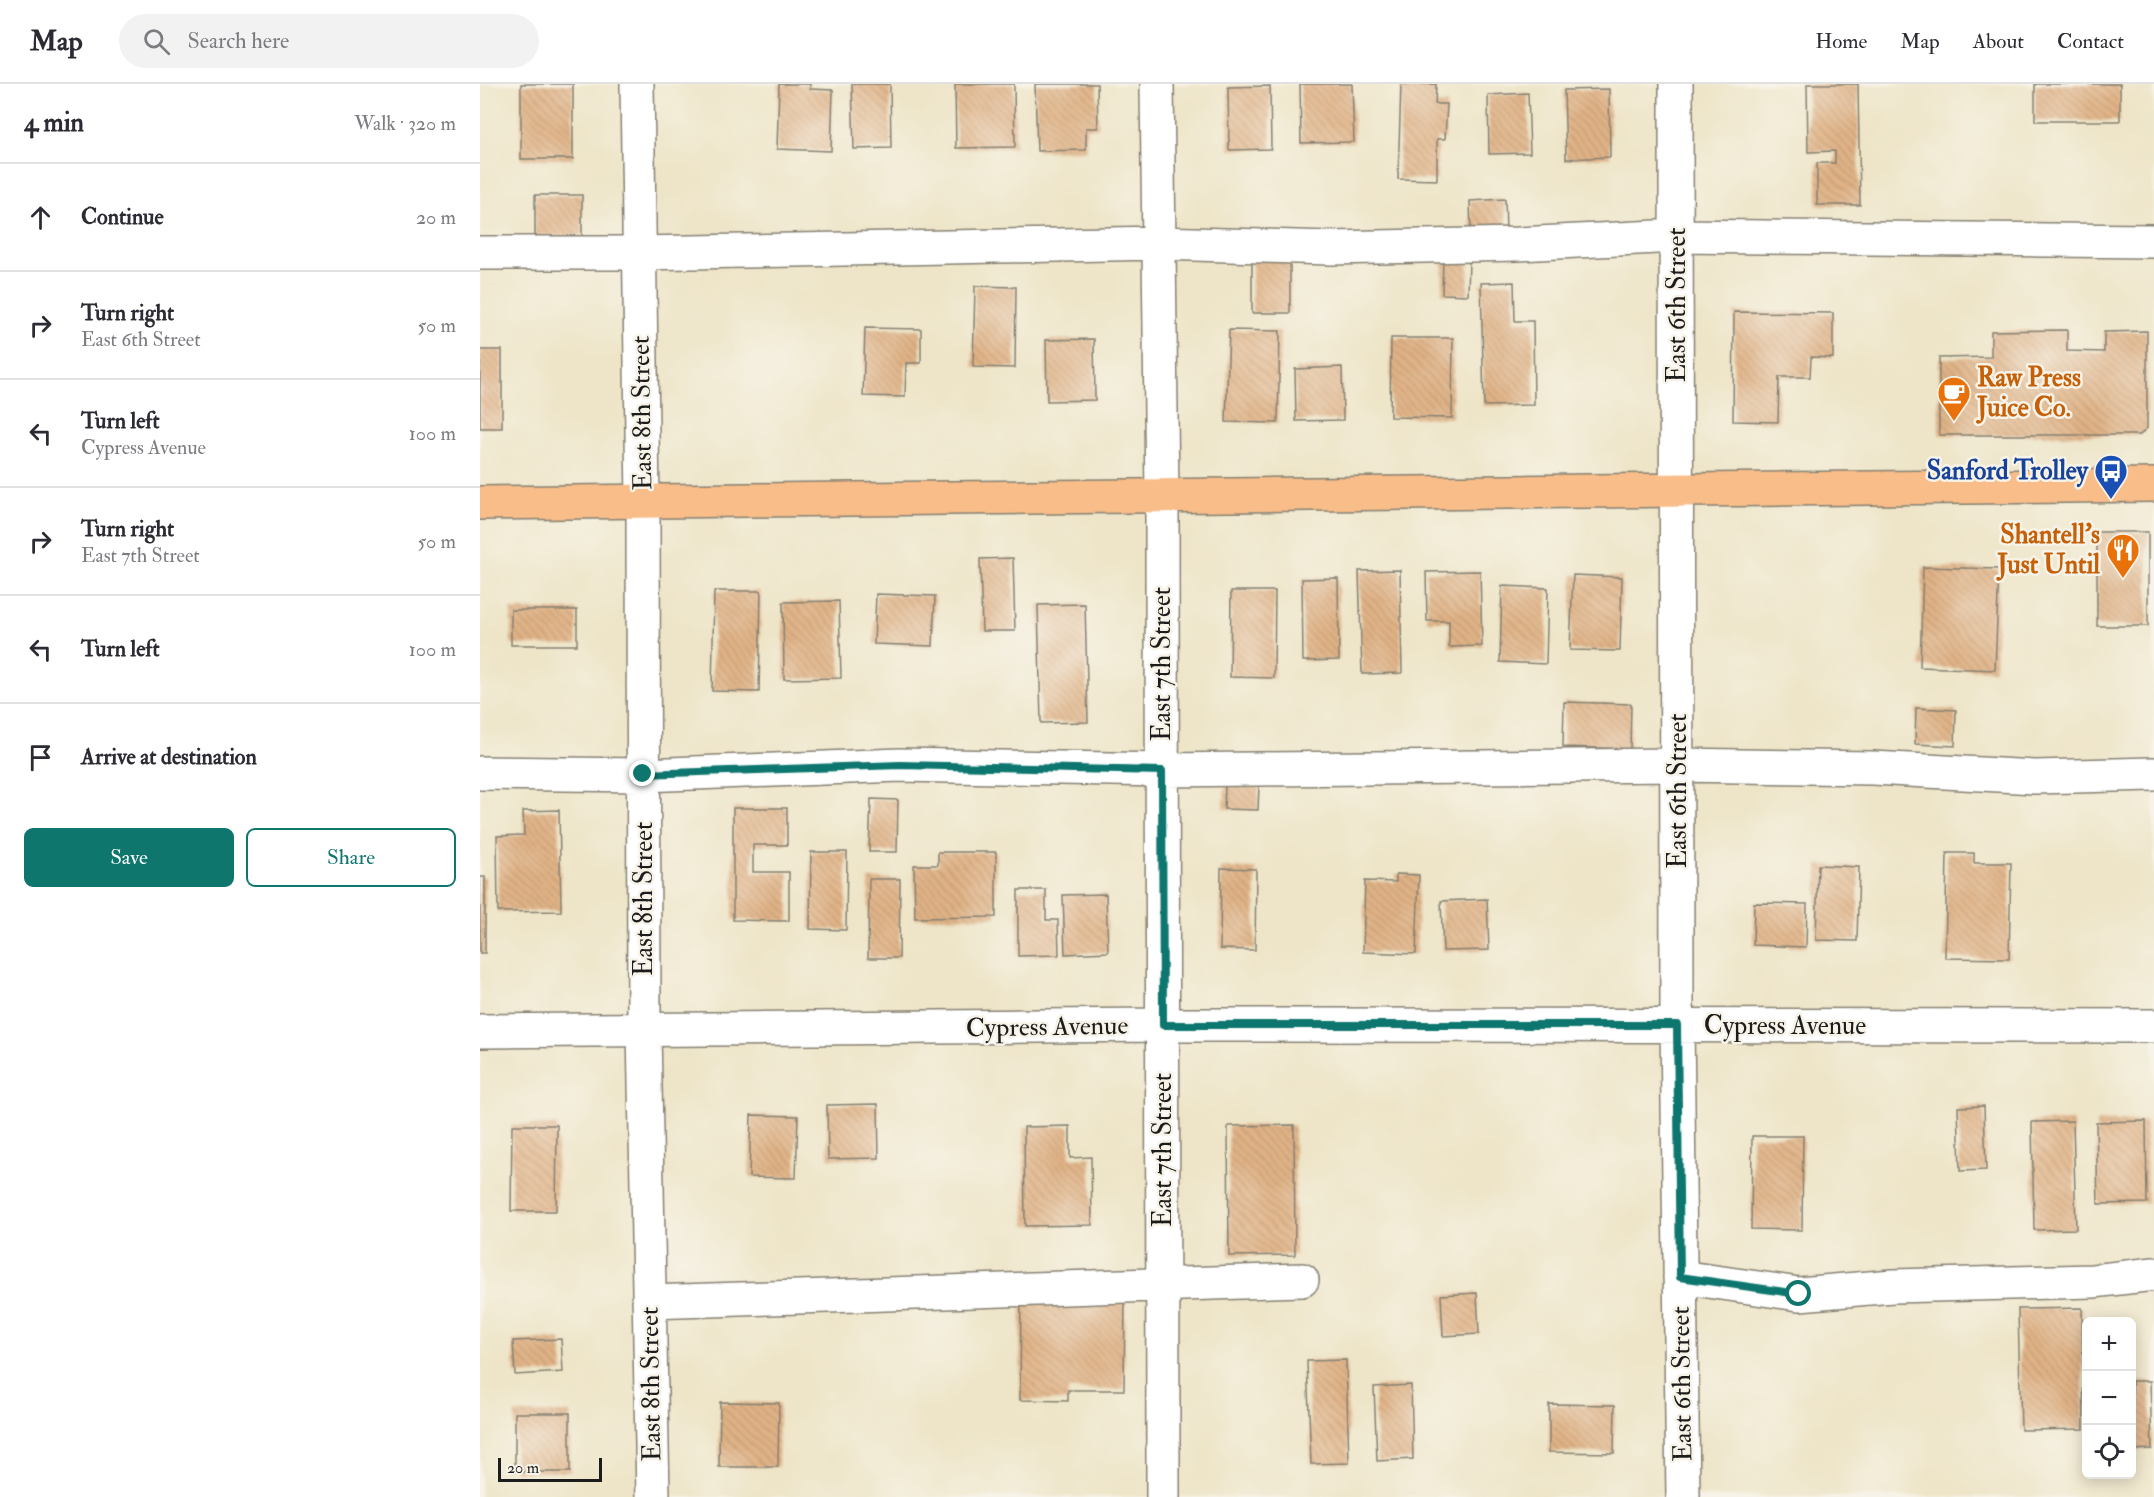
<!DOCTYPE html>
<html lang="en">
<head>
<meta charset="utf-8">
<style>
	body { margin:0; font-family:"IM FELL Double Pica",serif; background:#f2f2f3; color:#2b2b33 }
	.controls { position:absolute; right:18px; bottom:18px; display:grid; overflow:hidden; border-radius:9px; box-shadow:0 3px 15px #0003 }
	.controls button { width:54px; height:54px; display:grid; place-items:center; padding:0; border:0; border-bottom:2px solid #e1e1e2; background:#fff; color:#2b2b33; font:30px sans-serif }
	.scale { position:absolute; left:18px; bottom:15px; width:104px; box-sizing:border-box; padding-left:6px; border:3px solid #1c1c1c; border-top:0; font-size:16px; line-height:21px; white-space:nowrap; color:#1c1c1c; -webkit-text-stroke:4px #f7f3e8; paint-order:stroke }
	.stop { position:absolute; width:18px; height:18px; margin:-14px; border:4px solid #0f766e; border-radius:50%; background:#fff }
	.stop.end { background:#0f766e; border-color:#fff; box-shadow:0 2px 6px #0008 }
	.list { margin:0; padding:0; list-style:none }
	h2 { display:flex; justify-content:space-between; align-items:center; height:78px; margin:0; padding:0 24px; font-size:26px }
	h2 small { font-size:20px; font-weight:400; color:#7c7c81 }
	.list li { display:grid; grid-template-columns:39px 1fr auto; gap:18px; align-items:center; box-sizing:border-box; height:108px; padding:0 24px; border-top:2px solid #e1e1e2 }
	.list b { display:block; font-size:22px; white-space:nowrap }
	.list p { margin:0; font-size:20px; white-space:nowrap; color:#7c7c81 }
	.list em { font-size:20px; font-style:normal; color:#7c7c81 }
	.actions { display:flex; gap:12px; padding:18px 24px }
	.actions a { flex:1; padding:14px 0; border:2px solid #0f766e; border-radius:9px; text-align:center; font-size:21px; color:#0f766e }
	.actions .main { background:#0f766e; color:#fff }
	.icon { flex:none; width:33px; height:33px; fill:none; stroke:currentColor; stroke-width:2; stroke-linecap:round; stroke-linejoin:round }
	.map { position:relative; flex:none; width:1674px; height:1413px; overflow:hidden }
	header { display:flex; align-items:center; gap:36px; box-sizing:border-box; height:84px; padding:0 30px; background:#fff; border-bottom:2px solid #e1e1e2 }
	header strong { font-size:28px }
	nav { display:flex; gap:33px; margin-inline-start:auto; font-size:21px }
	.search { width:420px; height:54px; background:#f2f2f3; display:flex; align-items:center; gap:15px; box-sizing:border-box; padding:0 21px; border-radius:33px; color:#7c7c81; font-size:22px }
	main { display:flex }
	aside { flex:1; background:#fff }
	.map>svg:first-child { display:block }
	.building { fill:url(#building-back-hatch) }
	.lines { fill:none; stroke-linecap:round; stroke-linejoin:round }
	.minor-casing { stroke:#858072; stroke-width:36 }
	.major-casing { stroke:#858072; stroke-width:36 }
	.minor { stroke:#fff; stroke-width:33 }
	.major { stroke:#f8bd89; stroke-width:33 }
	.route { stroke:#0f766e; stroke-width:8 }
	.labels { text-anchor:middle; dominant-baseline:central; stroke-width:5; stroke-linejoin:round; paint-order:stroke }
	.street-label { font-size:26px; fill:#1c1c1c; stroke:#f7f3e8 }
	.food-label { font-size:26px; font-weight:bold; fill:#c56008; stroke:#f7f3e8; text-anchor:start }
	.transit-label { font-size:26px; font-weight:bold; fill:#164399; stroke:#f7f3e8; text-anchor:end }
</style>
</head>
<body>
<header>
<strong>Map</strong>
<div class="search"><svg class="icon" aria-label="search" viewBox="0 0 24 24"><circle cx="10" cy="10" r="6"/><path d="M15 15l6 6"/></svg>Search here</div>
<nav><a>Home</a><a>Map</a><a>About</a><a>Contact</a></nav>
</header>
<main>
<aside>
<h2>4 min<small>Walk · 320 m</small></h2>
<ul class="list">
<li><svg class="icon" aria-label="ahead" viewBox="0 0 24 24"><path d="M12 20V5M6 11l6-6 6 6"/></svg><div><b>Continue</b></div><em>20 m</em></li>
<li><svg class="icon" aria-label="right" viewBox="0 0 24 24"><path d="M7 20v-9h11M14 6l5 5-5 5"/></svg><div><b>Turn right</b><p>East 6th Street</p></div><em>50 m</em></li>
<li><svg class="icon" aria-label="left" viewBox="0 0 24 24"><path d="M17 20v-9H6M10 6l-5 5 5 5"/></svg><div><b>Turn left</b><p>Cypress Avenue</p></div><em>100 m</em></li>
<li><svg class="icon" aria-label="right" viewBox="0 0 24 24"><path d="M7 20v-9h11M14 6l5 5-5 5"/></svg><div><b>Turn right</b><p>East 7th Street</p></div><em>50 m</em></li>
<li><svg class="icon" aria-label="left" viewBox="0 0 24 24"><path d="M17 20v-9H6M10 6l-5 5 5 5"/></svg><div><b>Turn left</b></div><em>100 m</em></li>
<li><svg class="icon" aria-label="arrive" viewBox="0 0 24 24"><path d="M6 21V4h12l-3 4 3 4H6"/></svg><div><b>Arrive at destination</b></div></li>
</ul>
<div class="actions"><a class="main">Save</a><a>Share</a></div>
</aside>
<div class="map">
<svg width="1674" height="1413" viewBox="0 0 1674 1413">
	<defs>
		<pattern id="building-back-hatch" width="6" height="6" patternUnits="userSpaceOnUse" patternTransform="scale(1.5)"><rect width="6" height="6" fill="#e1b386"/><path d="M-1 5l2 2M0 0l6 6M5-1l2 2" fill="none" stroke="#c09973"/></pattern>
	</defs>
	<rect width="100%" height="100%" fill="#f7f3e8"/>
	<filter id="ink" filterUnits="userSpaceOnUse"><feTurbulence type="fractalNoise" baseFrequency=".0167" numOctaves="2"/><feDisplacementMap in="SourceGraphic" scale="12" xChannelSelector="R" yChannelSelector="G"/><feConvolveMatrix kernelMatrix="1 2 1 2 8 2 1 2 1" color-interpolation-filters="sRGB"/></filter>
	<filter id="wash" filterUnits="userSpaceOnUse"><feTurbulence type="fractalNoise" baseFrequency=".008" numOctaves="4" result="noise"/><feDisplacementMap in="SourceGraphic" scale="24" xChannelSelector="R" yChannelSelector="G"/><feGaussianBlur stdDeviation="1.35" result="paint"/><feColorMatrix in="noise" values="0 0 0 0 0 0 0 0 0 0 0 0 0 0 0 0 0 1.4 0 .05"/><feComposite in="paint" operator="in"/></filter>
	<g filter="url(#wash)">
		<rect width="100%" height="100%" fill="#eee5c8"/>
		<g id="blocks">
			<!-- building -->
			<path class="building" d="M41,0H93V75H41Z
				M299,0H330V5L353,6L351,67L297,65Z
				M372,0H410L411,64L374,65Z
				M475,0H534L535,63L476,64Z
				M555,0H617L618,44H606V66L557,67Z
				M820,0H872L874,58L821,59Z
				M921,0H956L955,20H967L965,55H957V96L918,95Z
				M1327,0H1378L1380,121H1337V79H1355V67L1328,68Z
				M1555,0H1640V37H1555Z
				M790,2L791,65L749,66L748,3Z
				M1129,5L1130,73L1086,75L1084,6Z
				M1048,9L1050,69L1009,70L1008,11Z
				M55,111H102V152H55Z
				M1025,115L1026,148L991,149L990,117Z
				M772,172H810V229H772Z
				M963,175L989,176L988,211L962,210Z
				M1034,198L1035,237H1053L1054,321L1004,322L1001,199Z
				M495,202L536,203L535,284L493,283Z
				M1254,228L1353,229V274L1331,273L1330,293H1299L1298,338L1253,337Z
				M385,244L441,245V279H426L425,313L383,312Z
				M749,246L800,247L798,339L746,338Z
				M1587,246V267L1624,268V248L1667,247V344L1660,351H1459V274L1511,273V247Z
				M911,254H973L972,334L910,333Z
				M614,255L615,316L567,317L566,256Z
				M0,266H22V344H0Z
				M862,283L863,336L816,337L815,285Z
				M1617,448H1668V542H1617Z
				M533,474L535,547H502L500,475Z
				M1443,483L1519,485L1515,586L1440,583Z
				M920,486L922,589L882,590L879,487Z
				M1000,487L1002,562L969,563V537H947L946,488Z
				M1093,491L1142,493L1140,567L1090,566Z
				M858,494L859,576L823,577L822,495Z
				M1022,502L1068,504L1066,580L1020,578Z
				M234,507H281L279,608L232,607Z
				M751,507H795L794,594L750,593Z
				M396,510L455,512L453,562L394,560Z
				M359,517L361,594L304,595L303,518Z
				M605,520L608,638L561,639L558,521Z
				M31,526H97V561H31Z
				M1084,618L1151,620L1150,665L1083,663Z
				M1436,624L1476,626L1475,662L1435,660Z
				M745,701L779,702L778,726L744,725Z
				M391,715L418,716L417,768H389Z
				M253,724H307V761H273V788H309V837L253,836Z
				M79,726L81,827L18,828L17,752L44,751L43,727Z
				M331,768H367L366,846L330,845Z
				M458,768H516V833L435,834L434,781H458Z
				M1467,769H1494V779H1531L1529,875L1465,874Z
				M1338,781L1379,783L1377,857L1336,856Z
				M741,784L776,785L775,866L740,865Z
				M916,790L939,791L936,870L883,868L885,797L916,798Z
				M0,793H5V869H0Z
				M389,795H420L419,874H388Z
				M538,806H566V836H578L579,871L538,872Z
				M626,810L628,868L585,870L583,811Z
				M1007,815L1009,866L963,867L961,817Z
				M1274,819L1327,820L1326,863L1273,861Z
				M398,1020L399,1074L348,1075L347,1021Z
				M1504,1022L1506,1086L1480,1087L1478,1023Z
				M271,1031L318,1032L316,1094L269,1093Z
				M1593,1037L1596,1145L1554,1146L1552,1038Z
				M1666,1037L1667,1119L1618,1120L1616,1038Z
				M32,1041H77L76,1127H31Z
				M814,1041L815,1171L749,1172L748,1042Z
				M590,1042V1074L611,1073L612,1141L545,1142L544,1043Z
				M1272,1052H1323L1322,1146L1271,1145Z
				M997,1209L999,1250L963,1252L961,1211Z
				M541,1211H645L644,1306H588V1317L540,1316Z
				M1602,1224L1604,1345L1541,1346L1538,1225Z
				M81,1255L83,1288L35,1291L33,1257Z
				M866,1276L869,1379L831,1380L827,1277Z
				M1652,1297H1670L1672,1365L1652,1366Z
				M931,1301L933,1375L897,1377L894,1303Z
				M240,1318L299,1319L298,1383H239Z
				M1069,1320L1135,1321L1134,1369L1069,1368Z
				M35,1329H90V1388H35Z"/>
		</g>
	</g>
	<g filter="url(#ink)">
		<use href="#blocks" fill-opacity="0" stroke="#858072" stroke-width="1.5"/>
		<g class="lines">
			<defs>
				<path id="minor" d="M157,0L163,418L164,947L173,1413
					M677,0L682,412L683,1413
					M1196,0L1197,941L1203,1413
					M0,169H159L679,159L850,164L1038,160L1197,152L1674,157
					M0,689L163,691L420,681L682,686L1198,681L1393,684L1555,693L1674,690
					M0,947L683,941L1674,942
					M1200,1193L1319,1210L1413,1202L1613,1197L1674,1190
					M169,1218L822,1196"/>
				<path id="major" d="M0,419L1674,401"/>
			</defs>
			<!-- minor casing -->
			<use href="#minor" class="minor-casing"/>
			<!-- major casing -->
			<use href="#major" class="major-casing"/>
			<!-- minor -->
			<use href="#minor" class="minor"/>
			<!-- major -->
			<use href="#major" class="major"/>
		</g>
	</g>
	<g class="lines" filter="url(#ink)">
		<!-- route -->
		<path class="route" d="M163,690L420,681L682,687L683,941H1197L1200,1193L1319,1210"/>
	</g>
	<!-- icons -->
	<defs>
		<symbol id="cafe-pin" viewBox="-11 -11 22 30"><path d="M0 17L-7.5 6A9.5 9.5 0 1 1 7.5 6Z" fill="#e8710a" stroke="#f7f3e8"/><path d="M-5.5-4.5H6V0H3Q3 3.5 0 3.5H-2.5Q-5.5 3.5-5.5 0ZM3-3.2v2h1.7v-2ZM-6 4.5H4V6H-6Z" fill="#fff"/></symbol>
		<symbol id="bus-pin" viewBox="-11 -11 22 30"><path d="M0 17L-7.5 6A9.5 9.5 0 1 1 7.5 6Z" fill="#1a4fb4" stroke="#f7f3e8"/><path d="M-5-6H5V4H4V6H2V4H-2V6H-4V4H-5ZM-3.5-4V0h7V-4ZM-3.5 1.2v1.5H-2V1.2ZM2 1.2v1.5H3.5V1.2Z" fill="#fff"/></symbol>
		<symbol id="restaurant-pin" viewBox="-11 -11 22 30"><path d="M0 17L-7.5 6A9.5 9.5 0 1 1 7.5 6Z" fill="#e8710a" stroke="#f7f3e8"/><path d="M-5-6h1v4h1v-4h1v4h1v-4h1v5L-1.5 .5V6h-2V.5L-5-1ZM5-6V6H3V1.5H1.5Q1.5-4 5-6Z" fill="#fff"/></symbol>
	</defs>
	<g fill-rule="evenodd">
		<use href="#cafe-pin" x="1455" y="290" width="38" height="52"/>
		<use href="#bus-pin" x="1612" y="368" width="38" height="52"/>
		<use href="#restaurant-pin" x="1624" y="447" width="38" height="52"/>
	</g>
	<g class="labels">
		<!-- street labels -->
		<g class="street-label">
			<text transform="translate(1197 221) rotate(-90)">East 6th Street</text>
			<text transform="translate(162 329) rotate(-91)">East 8th Street</text>
			<text transform="translate(682 580) rotate(-90)">East 7th Street</text>
			<text transform="translate(1198 707) rotate(-90)">East 6th Street</text>
			<text transform="translate(164 815) rotate(-90)">East 8th Street</text>
			<text x="1305" y="942">Cypress Avenue</text>
			<text transform="translate(567 943) rotate(-1)">Cypress Avenue</text>
			<text transform="translate(683 1066) rotate(-90)">East 7th Street</text>
			<text transform="translate(171 1300) rotate(-91)">East 8th Street</text>
			<text transform="translate(1202 1300) rotate(-91)">East 6th Street</text>
		</g>
		<!-- food labels -->
		<g class="food-label">
			<text x="1497" y="294">Raw Press<tspan x="1497" dy="30">Juice Co.</tspan></text>
			<text x="1620" y="451" text-anchor="end">Shantell's<tspan x="1620" dy="30">Just Until</tspan></text>
		</g>
		<!-- transit labels -->
		<g class="transit-label">
			<text x="1608" y="387">Sanford Trolley</text>
		</g>
	</g>
</svg>
<div class="controls">
<button>+</button>
<button>−</button>
<button><svg class="icon" aria-label="locate" viewBox="0 0 24 24"><circle cx="12" cy="12" r="6"/><path d="M12 2v4M12 18v4M2 12h4M18 12h4"/></svg></button>
</div>
<div class="scale">20 m</div>
<div class="stop" style="left:1319px;top:1210px"></div>
<div class="stop end" style="left:163px;top:690px"></div>
</div>
</main>
</body>
</html>
